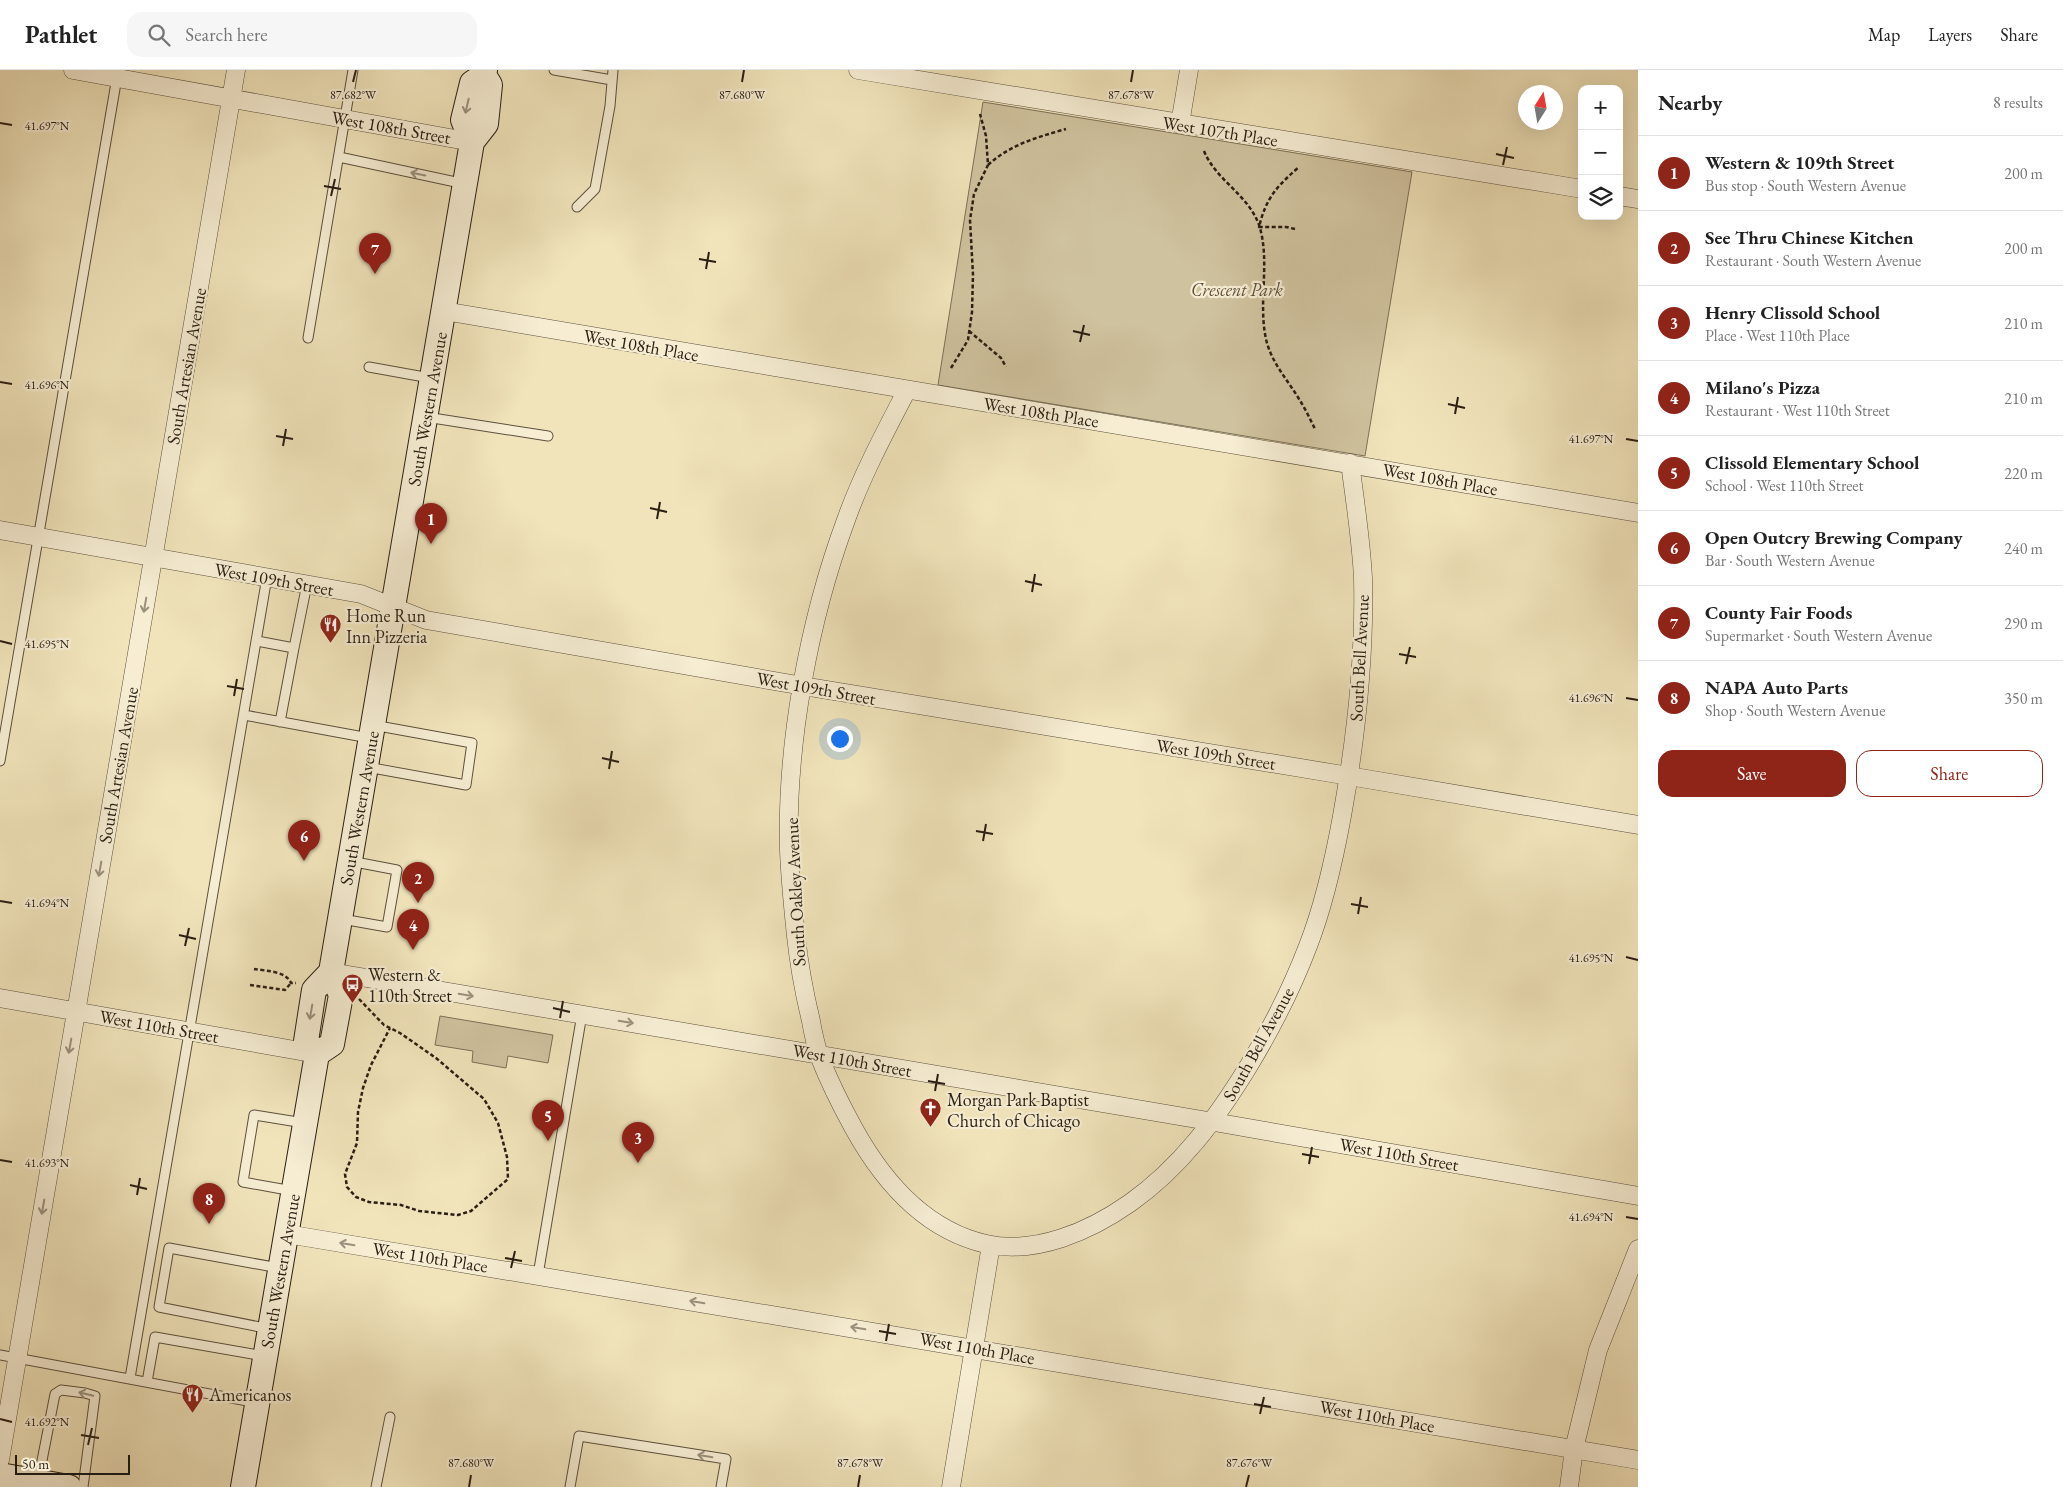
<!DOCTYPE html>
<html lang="en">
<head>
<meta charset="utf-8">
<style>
	body { margin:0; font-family:"EB Garamond",serif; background:#f6f6f6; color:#222 }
	.controls { position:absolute; right:15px; top:15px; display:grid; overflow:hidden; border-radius:10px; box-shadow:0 5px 20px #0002 }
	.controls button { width:45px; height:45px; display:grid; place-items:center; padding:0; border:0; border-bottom:1px solid #e0e0e0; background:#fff; color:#222; font:25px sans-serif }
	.compass { position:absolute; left:1518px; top:15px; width:45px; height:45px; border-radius:50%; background:#fff; box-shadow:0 5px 20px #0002; rotate:11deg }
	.scale { position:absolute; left:15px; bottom:12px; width:115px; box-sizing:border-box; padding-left:5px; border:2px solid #291e13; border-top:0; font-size:14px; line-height:18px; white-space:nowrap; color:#291e13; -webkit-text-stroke:4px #f6edd3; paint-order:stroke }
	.you { position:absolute; left:839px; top:668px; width:18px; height:18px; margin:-12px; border:4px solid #fff; border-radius:50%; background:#1a73e8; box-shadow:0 0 0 8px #1a73e833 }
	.badge { display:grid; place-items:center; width:32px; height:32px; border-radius:50%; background:#8f2418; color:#fff; font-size:16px; font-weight:700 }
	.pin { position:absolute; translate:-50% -41px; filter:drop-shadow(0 1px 2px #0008) }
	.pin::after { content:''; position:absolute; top:26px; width:18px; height:15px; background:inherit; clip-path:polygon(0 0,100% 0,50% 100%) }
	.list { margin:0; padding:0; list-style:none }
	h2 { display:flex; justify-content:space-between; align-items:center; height:65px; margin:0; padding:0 20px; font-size:21px }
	h2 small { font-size:16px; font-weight:400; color:#767676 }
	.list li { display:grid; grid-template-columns:32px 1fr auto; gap:15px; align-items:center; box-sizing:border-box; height:75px; padding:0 20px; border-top:1px solid #e0e0e0 }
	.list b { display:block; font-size:19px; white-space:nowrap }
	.list p { margin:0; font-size:16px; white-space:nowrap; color:#767676 }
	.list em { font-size:16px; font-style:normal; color:#767676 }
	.actions { display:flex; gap:10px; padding:15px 20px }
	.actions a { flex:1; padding:11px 0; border:1px solid #8f2418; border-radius:15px; text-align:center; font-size:18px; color:#8f2418 }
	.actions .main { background:#8f2418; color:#fff }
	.icon { flex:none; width:28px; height:28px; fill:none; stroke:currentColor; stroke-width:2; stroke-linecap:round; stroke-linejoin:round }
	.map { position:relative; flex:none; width:1638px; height:1417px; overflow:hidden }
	header { display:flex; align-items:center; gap:30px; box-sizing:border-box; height:70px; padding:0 25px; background:#fff; border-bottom:1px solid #e0e0e0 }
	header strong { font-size:24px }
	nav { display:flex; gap:28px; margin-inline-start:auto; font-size:18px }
	.search { width:350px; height:45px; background:#f6f6f6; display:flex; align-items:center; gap:12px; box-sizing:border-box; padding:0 18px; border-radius:15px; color:#767676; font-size:19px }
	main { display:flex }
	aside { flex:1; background:#fff }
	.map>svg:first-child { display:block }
	.green { fill:#cfc29e; stroke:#7c7058 }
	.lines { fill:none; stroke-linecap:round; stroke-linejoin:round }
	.lane-casing { stroke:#5b503d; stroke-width:11 }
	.street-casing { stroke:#5b503d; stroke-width:19 }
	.secondary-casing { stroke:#291e13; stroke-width:26 }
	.path { stroke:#291e13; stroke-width:2.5; stroke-dasharray:4 2.5; stroke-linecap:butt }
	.lane { stroke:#f6edd3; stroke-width:9 }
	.street { stroke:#f6edd3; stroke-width:18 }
	.secondary { stroke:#f6edd3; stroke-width:24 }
	.oneway { stroke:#9a907d }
	.ticks { fill:none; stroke:#291e13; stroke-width:2 }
	.labels { text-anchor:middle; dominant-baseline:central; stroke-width:4.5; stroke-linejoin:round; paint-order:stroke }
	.street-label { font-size:18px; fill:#291e13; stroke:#f6edd3 }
	.park-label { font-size:18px; font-style:italic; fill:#5b4f3d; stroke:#f6edd3 }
	.poi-label { font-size:18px; fill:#291e13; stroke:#f6edd3; text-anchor:start }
	.ticks-label { font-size:12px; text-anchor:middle; fill:#291e13; stroke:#f6edd3; stroke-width:4.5; stroke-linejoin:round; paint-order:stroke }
</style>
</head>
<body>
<header>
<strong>Pathlet</strong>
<div class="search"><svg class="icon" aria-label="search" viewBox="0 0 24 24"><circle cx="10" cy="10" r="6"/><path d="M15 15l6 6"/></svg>Search here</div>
<nav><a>Map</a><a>Layers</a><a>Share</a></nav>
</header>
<main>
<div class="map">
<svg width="1638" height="1417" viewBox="0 0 1638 1417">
	<rect width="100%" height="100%" fill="#f1e4bb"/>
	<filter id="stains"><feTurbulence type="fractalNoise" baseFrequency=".004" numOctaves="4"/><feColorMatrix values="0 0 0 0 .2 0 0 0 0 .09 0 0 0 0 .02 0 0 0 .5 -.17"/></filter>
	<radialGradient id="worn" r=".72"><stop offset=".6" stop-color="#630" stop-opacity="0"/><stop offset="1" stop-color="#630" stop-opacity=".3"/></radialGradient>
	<!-- green -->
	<path class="green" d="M983,32L1412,102L1365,386L938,315Z
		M440,946L553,965L548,993L508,986L506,998L472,992L473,981L435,975Z"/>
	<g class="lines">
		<defs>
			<path id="lane" d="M554,0L612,10
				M339,87L465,114
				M577,137L595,119L610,36L613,0
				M308,268L353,0
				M369,297L430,308
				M426,347L548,366
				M257,571L294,578L307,514
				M244,645L369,668
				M280,652L294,578
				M0,691L117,7
				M367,697L466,715L472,673L373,655
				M342,849L387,857L397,800L350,791
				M293,1121L243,1112L254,1045L304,1053
				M538,1205L582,944
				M270,1259L159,1237L169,1178L279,1198
				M0,1285L258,1333
				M130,1308L267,507
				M147,1312L155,1267L264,1286
				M38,1411L55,1324L61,1320L85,1323L95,1326L83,1417
				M376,1417L390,1347
				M570,1417L579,1366L726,1389L721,1417"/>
			<path id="street" d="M73,0L472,72
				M858,0L1582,119
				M1180,54L1189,0
				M1619,126L1638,129
				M444,241L1638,443
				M907,320C885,362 862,405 846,450C809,550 786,673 789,780C790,808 793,837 796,866C799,895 804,922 811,951C813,963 816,976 820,988C829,1011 841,1035 853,1057C882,1110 925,1160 986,1174C1036,1185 1090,1161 1130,1133C1181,1097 1216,1049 1248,997C1271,959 1292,918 1308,876C1324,835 1334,790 1342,746C1356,668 1365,588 1363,508C1361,469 1355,431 1350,393
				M0,460L361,524L426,550L803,616L1349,706L1638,755
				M331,902L1214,1052L1638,1126
				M0,928L317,984
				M287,1164L1638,1390
				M0,1390L236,0
				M951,1417L991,1175
				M1569,1417L1574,1379L1598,1280L1638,1179"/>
			<path id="secondary" d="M472,72L463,50L472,13L484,5
				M317,984L306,971L314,920L331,902
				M0,1405L69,1417
				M243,1417L317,984L332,974L341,925L331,902L472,72L486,54L490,15L484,5L485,0"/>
		</defs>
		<!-- lane casing -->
		<use href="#lane" class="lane-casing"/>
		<!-- street casing -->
		<use href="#street" class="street-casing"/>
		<!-- secondary casing -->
		<use href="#secondary" class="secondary-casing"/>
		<!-- path -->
		<path class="path" d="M1204,81C1216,111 1250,125 1260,158C1270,194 1258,232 1266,269C1271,292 1287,309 1299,329C1305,338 1310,349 1315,359
			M988,95C1011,74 1038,67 1066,59
			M1295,159L1286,157H1259C1266,128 1277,116 1299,97
			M969,261L1001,288L1006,297
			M951,298L968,270L972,242L973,205L970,150L974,124L988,95L986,66L980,44
			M254,899C266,901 286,901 291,913H296
			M250,915L285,920L291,913
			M359,929L384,955L400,963L436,988L484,1029L498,1053L507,1087L508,1109L471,1141L458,1145L419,1141L401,1135L369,1132L356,1127L347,1117L345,1104L357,1073L358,1042L363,1018L371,995L390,958"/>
		<!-- lane -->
		<use href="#lane" class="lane"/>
		<!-- street -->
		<use href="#street" class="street"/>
		<!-- secondary -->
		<use href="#secondary" class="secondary"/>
	</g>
	<!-- one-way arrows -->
	<defs><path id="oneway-shaft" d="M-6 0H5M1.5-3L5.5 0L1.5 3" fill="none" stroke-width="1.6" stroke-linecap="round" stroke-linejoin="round" transform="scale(1.25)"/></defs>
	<g class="oneway">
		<use href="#oneway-shaft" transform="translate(467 36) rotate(103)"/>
		<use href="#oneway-shaft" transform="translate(418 104) rotate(-168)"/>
		<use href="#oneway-shaft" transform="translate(145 535) rotate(100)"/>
		<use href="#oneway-shaft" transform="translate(100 799) rotate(100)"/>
		<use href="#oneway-shaft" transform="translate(466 925) rotate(10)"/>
		<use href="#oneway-shaft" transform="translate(311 942) rotate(100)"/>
		<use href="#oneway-shaft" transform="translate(626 952) rotate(10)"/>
		<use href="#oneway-shaft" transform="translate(70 976) rotate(100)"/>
		<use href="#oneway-shaft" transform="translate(43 1137) rotate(100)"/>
		<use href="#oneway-shaft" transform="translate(347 1174) rotate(-171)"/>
		<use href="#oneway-shaft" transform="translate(697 1232) rotate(-171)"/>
		<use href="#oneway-shaft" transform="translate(858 1258) rotate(-171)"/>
		<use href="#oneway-shaft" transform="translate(86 1324) rotate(-166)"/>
		<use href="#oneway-shaft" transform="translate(705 1386) rotate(-171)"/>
	</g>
	<!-- ticks -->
	<path class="ticks" d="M353,12L356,0M742,12L744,0M1131,12L1133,0M0,53L12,55M1496,84L1514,88M1503,95L1507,77M324,116L341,119M331,126L335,109M699,189L716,192M706,199L709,182M1073,261L1090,265M1080,272L1084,255M0,312L12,314M1448,334L1465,338M1455,344L1458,327M276,366L293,369M1626,369L1638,371M283,376L286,359M650,438L667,442M657,449L660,432M1025,511L1042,515M1032,522L1035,504M0,571L12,574M1399,584L1416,587M1406,594L1410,577M227,616L244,619M234,626L237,609M1626,628L1638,630M602,688L619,692M609,699L612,681M976,761L993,764M983,771L986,754M0,831L12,833M1351,834L1368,837M1358,844L1361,827M179,865L196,869M185,876L189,858M1626,887L1638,890M553,938L570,942M560,948L563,931M928,1011L945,1014M935,1021L938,1004M1302,1084L1319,1087M0,1090L12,1092M1309,1094L1312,1077M130,1115L147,1119M137,1125L140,1108M1626,1147L1638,1149M505,1188L522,1191M511,1198L515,1181M879,1261L896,1264M886,1271L889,1254M1254,1334L1271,1337M1260,1344L1264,1327M0,1349L12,1352M81,1365L99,1368M88,1375L92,1358M469,1417L471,1405M858,1417L860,1405M1246,1417L1249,1405"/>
	<!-- icons -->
	<defs>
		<symbol id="restaurant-pin" viewBox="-11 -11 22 30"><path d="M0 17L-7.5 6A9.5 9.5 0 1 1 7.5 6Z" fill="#8f2418" stroke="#f6edd3"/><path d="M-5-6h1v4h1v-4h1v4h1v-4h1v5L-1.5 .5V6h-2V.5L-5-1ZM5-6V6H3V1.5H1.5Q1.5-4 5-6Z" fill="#fff"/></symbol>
		<symbol id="bus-pin" viewBox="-11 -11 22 30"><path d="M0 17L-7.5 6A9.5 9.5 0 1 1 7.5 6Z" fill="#8f2418" stroke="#f6edd3"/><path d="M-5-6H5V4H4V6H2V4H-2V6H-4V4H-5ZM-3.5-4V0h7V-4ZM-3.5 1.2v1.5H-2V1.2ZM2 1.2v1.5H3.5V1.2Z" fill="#fff"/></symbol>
		<symbol id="church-pin" viewBox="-11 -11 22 30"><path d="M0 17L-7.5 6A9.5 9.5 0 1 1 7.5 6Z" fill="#8f2418" stroke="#f6edd3"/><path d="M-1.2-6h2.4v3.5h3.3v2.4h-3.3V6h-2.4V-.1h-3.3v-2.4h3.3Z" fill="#fff"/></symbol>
	</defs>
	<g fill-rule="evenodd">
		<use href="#restaurant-pin" x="318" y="542" width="25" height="34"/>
		<use href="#bus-pin" x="340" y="902" width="25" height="34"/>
		<use href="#church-pin" x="918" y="1026" width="25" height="34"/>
		<use href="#restaurant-pin" x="180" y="1312" width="25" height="34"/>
	</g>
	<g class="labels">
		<!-- street labels -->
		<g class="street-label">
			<text transform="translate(391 57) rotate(10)">West 108th Street</text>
			<text transform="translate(1220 61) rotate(9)">West 107th Place</text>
			<text transform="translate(641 275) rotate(10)">West 108th Place</text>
			<text transform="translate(186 296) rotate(-80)">South Artesian Avenue</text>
			<text transform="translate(427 339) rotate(-80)">South Western Avenue</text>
			<text transform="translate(1041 342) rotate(9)">West 108th Place</text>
			<text transform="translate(1440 409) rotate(10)">West 108th Place</text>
			<text transform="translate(274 509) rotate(10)">West 109th Street</text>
			<text transform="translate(1359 588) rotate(-87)">South Bell Avenue</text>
			<text transform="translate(816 618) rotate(10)">West 109th Street</text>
			<text transform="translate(1216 684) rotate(9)">West 109th Street</text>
			<text transform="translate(118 695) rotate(-80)">South Artesian Avenue</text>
			<text transform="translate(359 738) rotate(-80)">South Western Avenue</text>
			<text transform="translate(795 822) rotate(-93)">South Oakley Avenue</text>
			<text transform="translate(159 956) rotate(10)">West 110th Street</text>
			<text transform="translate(1258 974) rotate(-61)">South Bell Avenue</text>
			<text transform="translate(852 990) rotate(10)">West 110th Street</text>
			<text transform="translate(1399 1084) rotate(10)">West 110th Street</text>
			<text transform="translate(430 1187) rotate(9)">West 110th Place</text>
			<text transform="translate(280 1201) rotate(-80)">South Western Avenue</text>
			<text transform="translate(977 1278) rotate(10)">West 110th Place</text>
			<text transform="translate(1377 1346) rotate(10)">West 110th Place</text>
		</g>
		<!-- park labels -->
		<g class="park-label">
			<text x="1237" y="219">Crescent Park</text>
		</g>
		<!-- poi labels -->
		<g class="poi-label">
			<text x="346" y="545">Home Run<tspan x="346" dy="21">Inn Pizzeria</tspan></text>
			<text x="368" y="904">Western &amp;<tspan x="368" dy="21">110th Street</tspan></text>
			<text x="947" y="1029">Morgan Park Baptist<tspan x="947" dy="21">Church of Chicago</tspan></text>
			<text x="209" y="1324">Americanos</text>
		</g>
	</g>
	<g class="ticks-label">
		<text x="353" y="29">87.682°W</text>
		<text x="742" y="29">87.680°W</text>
		<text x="1131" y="29">87.678°W</text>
		<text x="47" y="60">41.697°N</text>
		<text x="47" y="319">41.696°N</text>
		<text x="1591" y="373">41.697°N</text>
		<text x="47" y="578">41.695°N</text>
		<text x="1591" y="632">41.696°N</text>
		<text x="47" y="837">41.694°N</text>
		<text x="1591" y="892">41.695°N</text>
		<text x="47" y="1097">41.693°N</text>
		<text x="1591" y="1151">41.694°N</text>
		<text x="47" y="1356">41.692°N</text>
		<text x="471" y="1397">87.680°W</text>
		<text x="860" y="1397">87.678°W</text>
		<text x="1249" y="1397">87.676°W</text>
	</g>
	<rect width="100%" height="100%" filter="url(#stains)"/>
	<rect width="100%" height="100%" fill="url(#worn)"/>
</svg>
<div class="controls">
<button>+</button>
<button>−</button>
<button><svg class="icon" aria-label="layers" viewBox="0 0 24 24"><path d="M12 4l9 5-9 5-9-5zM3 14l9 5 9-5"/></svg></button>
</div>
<svg class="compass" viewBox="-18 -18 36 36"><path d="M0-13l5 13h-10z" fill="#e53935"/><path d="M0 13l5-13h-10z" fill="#767676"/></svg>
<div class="scale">50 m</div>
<div class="you"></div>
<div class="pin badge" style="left:431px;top:474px">1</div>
<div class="pin badge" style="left:418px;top:833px">2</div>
<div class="pin badge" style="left:638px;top:1093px">3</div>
<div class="pin badge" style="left:413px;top:880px">4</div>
<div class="pin badge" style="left:548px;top:1071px">5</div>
<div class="pin badge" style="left:304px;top:791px">6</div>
<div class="pin badge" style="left:375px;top:204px">7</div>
<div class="pin badge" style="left:209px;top:1154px">8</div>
</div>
<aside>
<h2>Nearby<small>8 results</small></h2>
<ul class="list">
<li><span class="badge">1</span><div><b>Western &amp; 109th Street</b><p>Bus stop · South Western Avenue</p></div><em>200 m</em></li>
<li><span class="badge">2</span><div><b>See Thru Chinese Kitchen</b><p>Restaurant · South Western Avenue</p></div><em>200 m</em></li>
<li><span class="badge">3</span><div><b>Henry Clissold School</b><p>Place · West 110th Place</p></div><em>210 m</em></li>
<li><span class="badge">4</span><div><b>Milano's Pizza</b><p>Restaurant · West 110th Street</p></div><em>210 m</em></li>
<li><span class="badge">5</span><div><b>Clissold Elementary School</b><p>School · West 110th Street</p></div><em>220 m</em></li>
<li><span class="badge">6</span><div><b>Open Outcry Brewing Company</b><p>Bar · South Western Avenue</p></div><em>240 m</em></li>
<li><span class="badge">7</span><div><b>County Fair Foods</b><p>Supermarket · South Western Avenue</p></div><em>290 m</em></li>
<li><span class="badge">8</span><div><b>NAPA Auto Parts</b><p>Shop · South Western Avenue</p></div><em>350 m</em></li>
</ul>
<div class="actions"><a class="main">Save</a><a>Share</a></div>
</aside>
</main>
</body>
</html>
